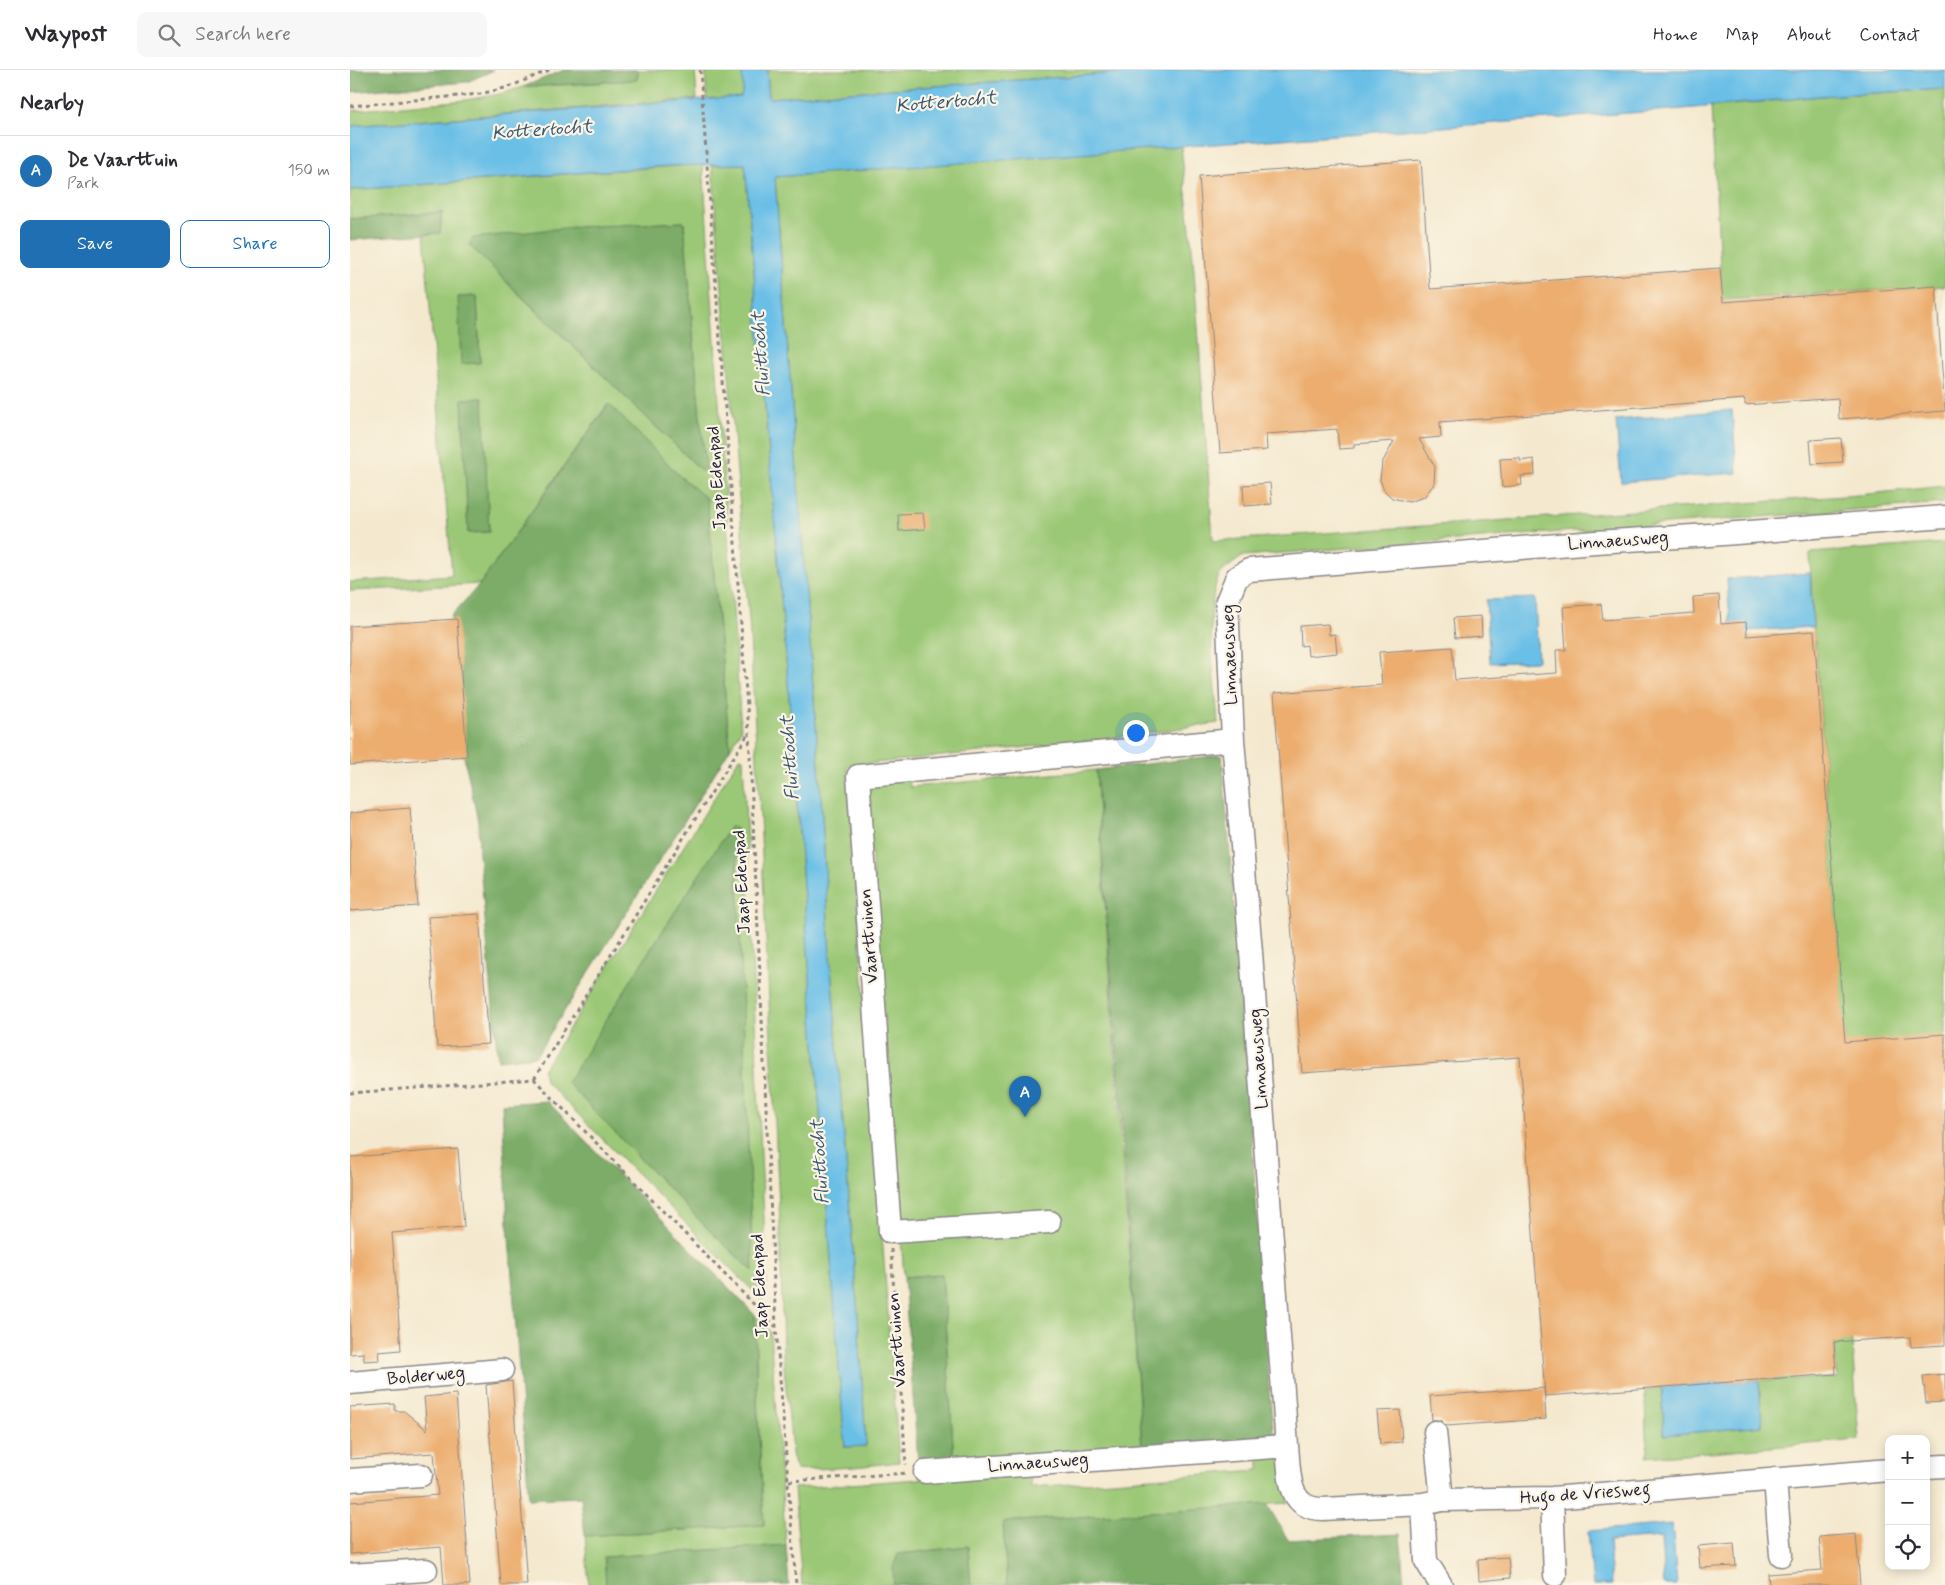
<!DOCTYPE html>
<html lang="en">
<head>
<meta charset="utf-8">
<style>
	body { margin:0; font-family:Mynerve,sans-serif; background:#f7f7f7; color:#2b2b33 }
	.controls { position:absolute; right:15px; bottom:15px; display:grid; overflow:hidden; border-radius:10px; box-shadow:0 2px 12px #0003 }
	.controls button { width:45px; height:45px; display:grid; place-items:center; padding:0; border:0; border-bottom:1px solid #e1e1e2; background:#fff; color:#2b2b33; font:25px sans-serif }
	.you { position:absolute; left:785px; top:662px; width:18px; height:18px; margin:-12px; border:4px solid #fff; border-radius:50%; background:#1a73e8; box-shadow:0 0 0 8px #1a73e833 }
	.badge { display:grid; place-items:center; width:32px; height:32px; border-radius:50%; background:#1f6fb2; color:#fff; font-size:16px; font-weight:700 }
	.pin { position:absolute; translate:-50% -41px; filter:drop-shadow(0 1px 2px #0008) }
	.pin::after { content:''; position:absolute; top:26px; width:18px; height:15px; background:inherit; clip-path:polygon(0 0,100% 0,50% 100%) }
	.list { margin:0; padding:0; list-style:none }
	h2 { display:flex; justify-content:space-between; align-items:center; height:65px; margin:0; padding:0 20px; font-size:21px }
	h2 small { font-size:16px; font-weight:400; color:#7c7c81 }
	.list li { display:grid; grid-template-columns:32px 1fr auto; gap:15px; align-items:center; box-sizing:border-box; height:70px; padding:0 20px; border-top:1px solid #e1e1e2 }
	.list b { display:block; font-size:19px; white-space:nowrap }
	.list p { margin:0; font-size:16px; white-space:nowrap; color:#7c7c81 }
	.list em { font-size:16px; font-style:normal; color:#7c7c81 }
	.actions { display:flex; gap:10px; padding:15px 20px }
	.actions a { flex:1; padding:11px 0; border:1px solid #1f6fb2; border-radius:10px; text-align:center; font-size:18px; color:#1f6fb2 }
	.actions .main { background:#1f6fb2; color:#fff }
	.icon { flex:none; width:28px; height:28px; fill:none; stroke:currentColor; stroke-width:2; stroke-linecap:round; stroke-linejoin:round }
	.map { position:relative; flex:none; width:1595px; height:1515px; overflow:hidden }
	header { display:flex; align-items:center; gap:30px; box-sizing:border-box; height:70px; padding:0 25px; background:#fff; border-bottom:1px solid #e1e1e2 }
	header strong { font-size:24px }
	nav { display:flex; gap:28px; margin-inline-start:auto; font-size:18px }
	.search { width:350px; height:45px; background:#f7f7f7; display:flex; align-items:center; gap:12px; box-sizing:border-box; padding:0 18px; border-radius:10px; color:#7c7c81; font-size:19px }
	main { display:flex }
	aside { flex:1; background:#fff }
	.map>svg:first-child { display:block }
	.green { fill:#9bc876; stroke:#5e7558; fill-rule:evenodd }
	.forest { fill:#7cac67; stroke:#4f6751 }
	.water { fill:#6abfe7; stroke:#467091 }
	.building { fill:#ecad6e }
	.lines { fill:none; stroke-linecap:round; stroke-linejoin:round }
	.minor-casing { stroke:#8b8685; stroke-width:25 }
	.path { stroke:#8b8685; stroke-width:3; stroke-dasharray:4 4; stroke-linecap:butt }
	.minor { stroke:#fff; stroke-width:22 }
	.labels { text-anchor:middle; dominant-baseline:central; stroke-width:4.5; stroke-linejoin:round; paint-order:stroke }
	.street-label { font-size:18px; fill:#22223b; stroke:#fcf5e5 }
	.water-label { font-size:19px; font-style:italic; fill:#3b5977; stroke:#fcf5e5 }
</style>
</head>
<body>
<header>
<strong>Waypost</strong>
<div class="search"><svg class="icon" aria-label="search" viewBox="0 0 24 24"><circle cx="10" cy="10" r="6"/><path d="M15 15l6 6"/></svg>Search here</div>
<nav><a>Home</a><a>Map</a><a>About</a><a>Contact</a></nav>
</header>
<main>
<aside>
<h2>Nearby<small></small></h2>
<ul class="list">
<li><span class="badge">A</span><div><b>De Vaarttuin</b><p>Park</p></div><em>150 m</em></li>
</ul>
<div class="actions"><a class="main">Save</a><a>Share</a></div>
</aside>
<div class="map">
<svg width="1595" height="1515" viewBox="0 0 1595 1515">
	<rect width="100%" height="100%" fill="#fcf5e5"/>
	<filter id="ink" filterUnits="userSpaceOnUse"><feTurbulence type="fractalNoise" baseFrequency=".02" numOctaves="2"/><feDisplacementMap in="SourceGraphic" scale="10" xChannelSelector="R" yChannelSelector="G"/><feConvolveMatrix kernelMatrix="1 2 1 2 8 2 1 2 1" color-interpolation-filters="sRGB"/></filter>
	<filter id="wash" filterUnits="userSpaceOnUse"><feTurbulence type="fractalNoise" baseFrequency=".0096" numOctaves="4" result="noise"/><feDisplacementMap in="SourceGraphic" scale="20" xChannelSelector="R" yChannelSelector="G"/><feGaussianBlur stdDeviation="1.12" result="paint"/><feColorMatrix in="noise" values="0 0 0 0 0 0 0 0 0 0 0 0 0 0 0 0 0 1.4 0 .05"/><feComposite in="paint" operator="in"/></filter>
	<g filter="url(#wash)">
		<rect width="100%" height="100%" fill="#f4e9cf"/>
		<!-- green -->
		<path class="green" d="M288,0H345L347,29L0,56V41L116,30L150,24L173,17L249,13L288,6Z
			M355,0H392L394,19L392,27L357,30Z
			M417,0H809L419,28Z
			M1595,19V216L1372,230L1361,37L1471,26Z
			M831,76L843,188L863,471L1508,425L1595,416V433L893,486C887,491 878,496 872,502C852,524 866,622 868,653L745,670L497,696L549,1392L505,1397L446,1400L443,1392L433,1285L430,1154L409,726L399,549L362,95L395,94L437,600L495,1377L516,1376L508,1245L480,885L470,710L425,107Z
			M353,94L391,660L380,679L357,429L331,407L258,334L130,514L0,521V512L102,505L74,165L90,163L92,142L0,149V120ZM334,152L350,349L356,399L353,402L149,205L298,154ZM127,226L130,293L108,227ZM132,328L139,462L118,463L112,330Z
			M1595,473V965L1480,974L1509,1370L1296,1387L1298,1381L1296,1367L1295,1321L1312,1317L1314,1365L1412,1356L1409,1310L1487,1308L1459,958L1493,955L1465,567L1463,557L1460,483Z
			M390,687L393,688L415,1172L416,1226L411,1229L195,1011L193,1000ZM382,756L386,758L402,1200L365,1166L286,1085L293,891Z
			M558,698L560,717L746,700L792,1378L604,1390L592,1204L554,1207L515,702Z
			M405,1245L420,1262L436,1475L255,1487L256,1515H239L235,1466L414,1455L407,1330Z
			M909,1383L930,1386L938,1433L653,1452L657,1515H452L444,1418L680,1401L681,1417L909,1400Z"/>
		<!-- forest -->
		<path class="forest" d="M0,0H144L117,12L0,22Z
			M214,0H288L287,10L173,17Z
			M92,142L90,163L0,170V149Z
			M334,152L350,349L356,399L353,402L119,175L123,168L224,157Z
			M127,226L130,293L111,294L108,227Z
			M133,328L139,462L118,463L112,329Z
			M259,334L331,407L357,429L380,679L186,986L148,990L129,785L128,751L113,682L101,546L130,514Z
			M872,685L898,1014L919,1320L924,1365L912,1370L792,1378L771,1038L746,700Z
			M381,756L386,758L403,1201L365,1166L217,1013L293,891Z
			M197,1031L405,1245L407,1330L414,1455L235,1466L231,1427L179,1429L158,1154L152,1034Z
			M592,1204L604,1390L568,1392L554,1207Z
			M917,1434L938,1470L1050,1464L1054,1515H657L653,1452Z
			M436,1475L439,1515H256L254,1487Z
			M618,1476L621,1515H544L543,1498L548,1484Z"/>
		<!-- water -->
		<path class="water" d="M392,0H417L419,28L809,0H1595V19L1471,26L1333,39L425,107L470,710L480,885L508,1245L516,1376L495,1377L437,600L395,94L320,96L0,120V56L391,27L393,19Z
			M1382,340L1387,403L1271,412L1266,350Z
			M1460,503L1463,557L1381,562L1377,509Z
			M1185,528L1188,591L1140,593L1136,530Z
			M1409,1310L1412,1356L1314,1365L1312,1317Z
			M1322,1454L1327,1515H1314L1311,1467L1259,1471L1262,1515H1243L1238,1461Z"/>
		<g id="blocks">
			<!-- building -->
			<path class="building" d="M1071,90L1080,219L1370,198L1373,232L1586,216L1595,341L1489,349L1488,328L1395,335V329L1090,352L1091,367L1069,369L1085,397L1084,414L1074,427L1059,432L1042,428L1034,420L1030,410L1032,393L1044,371L1004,374V378L989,379L987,359L916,364L917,380L870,383L849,106Z
				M1491,368L1493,392L1462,394L1460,370Z
				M1170,388V391L1184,389L1185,405L1171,406L1172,415L1152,417L1150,389Z
				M920,413L922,434L894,436L893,415Z
				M573,443L575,459L549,461L548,444Z
				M1369,525L1371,554L1396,552L1397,566L1464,561L1495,972L1595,964V1275L1561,1277L1560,1267L1484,1272L1486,1304L1195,1326L1170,987L952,1003L924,623L1032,615L1029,582L1102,577L1105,610L1207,603L1206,580H1216L1213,537L1251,534L1253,550L1344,543L1343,527Z
				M1131,546L1132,566L1105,568L1103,548Z
				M107,549L117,686L0,695V556Z
				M978,554L979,565L985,564L987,583L958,586L957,575L951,576L950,556Z
				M60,738L68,836L0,841V743Z
				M129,844L139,974L87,977L78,847Z
				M108,1079L114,1157L42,1163L51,1280L29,1282L30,1290L14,1291V1283L0,1284V1087Z
				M1595,1304V1332L1576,1333L1573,1306Z
				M162,1311L177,1515H151L136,1315Z
				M1194,1318L1196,1349L1096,1356L1090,1350H1082L1080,1326Z
				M106,1324L119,1502L120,1515H94L91,1477L0,1484V1432L88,1425L84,1383L0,1389V1337L45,1334V1341H54L77,1360L74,1327Z
				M1050,1340L1052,1372L1030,1374L1027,1341Z
				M1506,1464L1510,1515H1419L1418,1504L1472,1500L1469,1467Z
				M1384,1473L1386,1496L1350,1498L1348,1476Z
				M1158,1487L1160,1508L1129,1511L1128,1489Z"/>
		</g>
	</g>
	<g filter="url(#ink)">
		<use href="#blocks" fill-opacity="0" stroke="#8b8685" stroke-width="1"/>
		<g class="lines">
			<defs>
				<path id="minor" d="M699,1152L540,1162L508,706L883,670
					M0,1313L152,1300
					M1085,1362L1092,1430
					M1576,1397L1595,1396
					M1539,1400L1202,1428L1092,1430L1073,1434L973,1439C936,1439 940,1403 937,1376L901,882L883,670L877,531L887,507L899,500L1245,472L1360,465L1595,447
					M575,1402L937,1376
					M1425,1409L1431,1485
					M0,1410L71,1405
					M1202,1428L1205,1505
					M1073,1434L1076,1491L1091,1515
					M0,1505L76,1500"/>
			</defs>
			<!-- minor casing -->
			<use href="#minor" class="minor-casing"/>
			<!-- path -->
			<path class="path" d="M350,0L399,663L426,1257L446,1515
				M0,36L130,24L159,17L199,0
				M184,1009L398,664
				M0,1023L184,1009L425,1256
				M541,1179L556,1395
				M439,1411L558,1403"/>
			<!-- minor -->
			<use href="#minor" class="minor"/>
		</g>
	</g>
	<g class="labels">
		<!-- street labels -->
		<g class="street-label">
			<text transform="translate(367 408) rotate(-94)">Jaap Edenpad</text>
			<text transform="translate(1268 471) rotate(-4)">Linnaeusweg</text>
			<text transform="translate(880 585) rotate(-92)">Linnaeusweg</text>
			<text transform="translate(392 812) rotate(-93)">Jaap Edenpad</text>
			<text transform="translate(519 866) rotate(-94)">Vaarttuinen</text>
			<text transform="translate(909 989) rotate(-94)">Linnaeusweg</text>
			<text transform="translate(410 1216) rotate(-93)">Jaap Edenpad</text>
			<text transform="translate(547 1270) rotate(-94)">Vaarttuinen</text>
			<text transform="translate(76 1306) rotate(-5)">Bolderweg</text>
			<text transform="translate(688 1393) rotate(-4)">Linnaeusweg</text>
			<text transform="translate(1235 1424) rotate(-4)">Hugo de Vriesweg</text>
		</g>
		<!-- water labels -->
		<g class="water-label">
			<text transform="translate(596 32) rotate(-5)">Kottertocht</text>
			<text transform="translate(192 60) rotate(-4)">Kottertocht</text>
			<text transform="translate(411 284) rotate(-94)">Fluittocht</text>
			<text transform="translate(440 688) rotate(-94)">Fluittocht</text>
			<text transform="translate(470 1092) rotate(-94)">Fluittocht</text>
		</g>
	</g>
</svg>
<div class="controls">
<button>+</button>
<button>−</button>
<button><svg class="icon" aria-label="locate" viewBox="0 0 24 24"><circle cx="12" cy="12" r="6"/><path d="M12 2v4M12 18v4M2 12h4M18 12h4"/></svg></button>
</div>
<div class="you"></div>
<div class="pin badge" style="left:675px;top:1047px">A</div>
</div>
</main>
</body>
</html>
